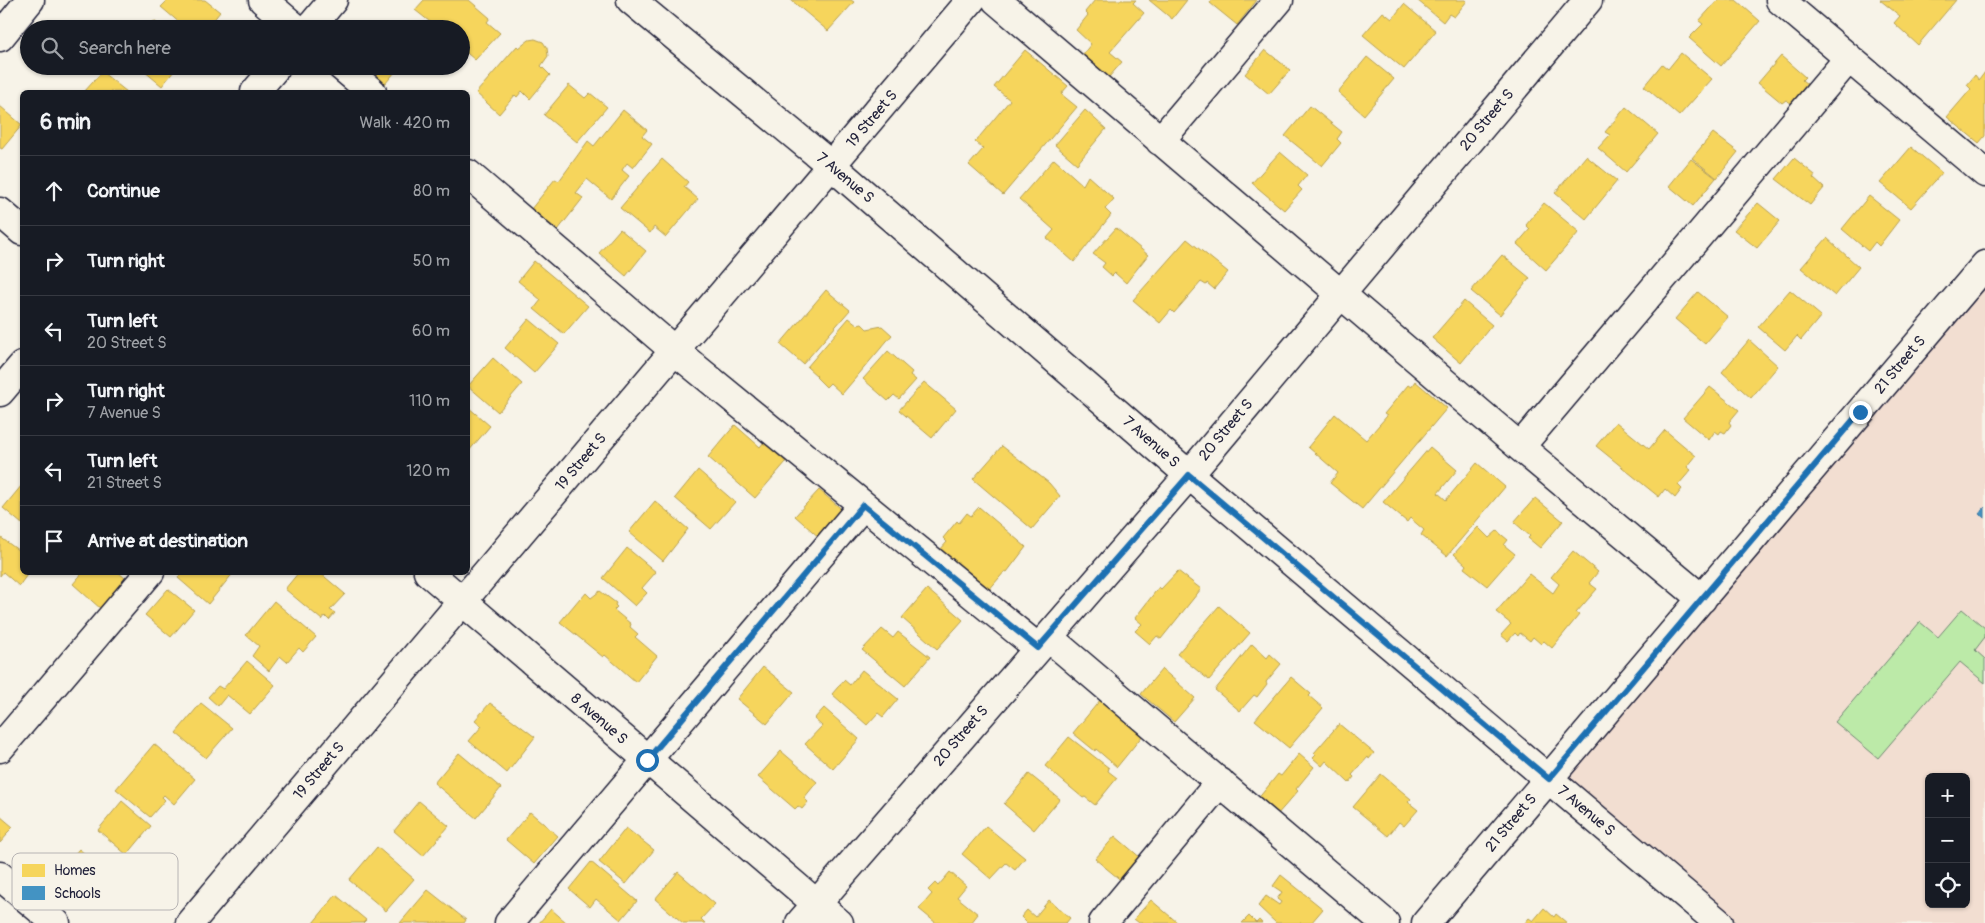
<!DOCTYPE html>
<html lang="en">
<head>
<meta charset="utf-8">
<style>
	body { margin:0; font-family:Pangolin,sans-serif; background:#20242c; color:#f1f3f6 }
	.controls { position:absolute; right:15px; bottom:15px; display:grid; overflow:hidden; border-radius:8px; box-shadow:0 1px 4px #0004 }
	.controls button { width:45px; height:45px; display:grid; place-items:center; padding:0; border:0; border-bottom:1px solid #363941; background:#171b24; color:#f1f3f6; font:25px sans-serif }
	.stop { position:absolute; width:15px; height:15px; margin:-11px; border:4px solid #1f6fb2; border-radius:50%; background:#fff }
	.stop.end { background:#1f6fb2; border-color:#fff; box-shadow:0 1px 5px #0008 }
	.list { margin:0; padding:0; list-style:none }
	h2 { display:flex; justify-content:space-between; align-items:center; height:65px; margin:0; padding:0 20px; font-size:21px }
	h2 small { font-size:16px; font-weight:400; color:#9ea1a6 }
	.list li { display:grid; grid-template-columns:32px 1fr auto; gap:15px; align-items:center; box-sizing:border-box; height:70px; padding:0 20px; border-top:1px solid #363941 }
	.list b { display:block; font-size:19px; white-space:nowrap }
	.list p { margin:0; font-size:16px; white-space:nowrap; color:#9ea1a6 }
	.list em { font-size:16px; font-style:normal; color:#9ea1a6 }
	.icon { flex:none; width:28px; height:28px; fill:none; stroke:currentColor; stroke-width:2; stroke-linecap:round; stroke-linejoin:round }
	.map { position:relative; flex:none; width:1985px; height:923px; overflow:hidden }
	.search { position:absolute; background:#171b24; box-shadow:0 1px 4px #0004; left:20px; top:20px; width:450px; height:55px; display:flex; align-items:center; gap:12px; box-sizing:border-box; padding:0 18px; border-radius:28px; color:#9ea1a6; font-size:19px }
	.panel { position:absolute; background:#171b24; box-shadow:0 1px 4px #0004; left:20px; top:90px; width:450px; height:485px; border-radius:8px }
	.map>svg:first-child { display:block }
	.built { fill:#f2ded1; fill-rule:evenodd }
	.green { fill:#bceaa8; stroke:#6f8672 }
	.homes { fill:#f6d55c; stroke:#b69f52 }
	.schools { fill:#4393c3; stroke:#39719a }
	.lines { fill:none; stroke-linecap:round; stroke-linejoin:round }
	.minor-casing { stroke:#22223b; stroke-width:31 }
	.minor { stroke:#f7f3e8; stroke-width:28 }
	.route { stroke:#1f6fb2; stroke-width:6 }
	.labels { text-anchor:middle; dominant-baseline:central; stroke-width:5; stroke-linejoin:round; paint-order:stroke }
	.street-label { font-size:15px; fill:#22223b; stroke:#f7f3e8 }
	.key { fill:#f7f3e8; stroke:#b7b4b4; stroke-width:1 }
	.key-label { font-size:14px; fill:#22223b }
</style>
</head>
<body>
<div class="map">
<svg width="1985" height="923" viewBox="0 0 1985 923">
	<rect width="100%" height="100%" fill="#f7f3e8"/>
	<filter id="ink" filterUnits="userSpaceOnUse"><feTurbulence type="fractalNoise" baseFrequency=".02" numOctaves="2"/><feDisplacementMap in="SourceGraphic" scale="10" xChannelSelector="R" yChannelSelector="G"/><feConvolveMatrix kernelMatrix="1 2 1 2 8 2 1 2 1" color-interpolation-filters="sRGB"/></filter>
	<g filter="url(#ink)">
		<!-- built -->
		<path class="built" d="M1985,265V923H1719L1549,779ZM1929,777H1966V904H1929Z"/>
		<!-- green -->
		<path class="green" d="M1962,609L1985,628V637L1975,650L1985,659V683L1960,662L1878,758L1835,722L1920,622L1938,637Z"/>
		<!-- homes -->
		<path class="homes" d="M168,0H205L220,12L208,27L210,29H187L161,7Z
			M424,0H469L490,18L487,22L500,33L475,60L461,48V29H439L415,10Z
			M791,0H851L854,2L828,31Z
			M1095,0H1136L1133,3L1144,13L1110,52L1122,62L1109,77L1083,54L1091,44L1076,30L1088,15L1085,12Z
			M1149,0H1187L1172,19Z
			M1212,0H1257L1237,25L1210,3Z
			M1417,0H1466L1467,1L1454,17L1449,14L1443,22Z
			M1718,0H1736L1760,21L1721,66L1689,38L1703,24L1699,21Z
			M1880,0H1956L1918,45L1894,23L1900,16Z
			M1404,4L1436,31L1404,69L1363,35L1383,12L1392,19Z
			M154,21L164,29H147Z
			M535,39L543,42L547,48L548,56L541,66L550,75L530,99L522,91L517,97L515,95L499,114L476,93L517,46L519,48L529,40Z
			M1025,50L1068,86L1061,94L1077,107L1003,195L969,165L983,149L975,142L1010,100L994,87Z
			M1265,50L1290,70L1269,94L1245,74Z
			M1681,53L1712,79L1679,116L1644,86L1662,64L1668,69Z
			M1781,56L1805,77L1802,80L1807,84L1791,103L1786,100L1782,103L1758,83Z
			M1367,57L1394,79L1364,115L1338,92Z
			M138,66H178L162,86Z
			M365,66H400L385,84Z
			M102,72L127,92H84Z
			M1985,72V136L1979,143L1947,117L1971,89L1967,85L1975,75L1979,80Z
			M569,85L585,98L590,93L607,107L577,142L544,115Z
			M0,106L22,125L2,149L0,148Z
			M1310,106L1342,132L1337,139L1341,143L1322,166L1285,136Z
			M1626,107L1658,134L1626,172L1598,148L1610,135L1605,132Z
			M623,110L647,130L642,136L652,144L633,168L627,163L622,170L629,176L611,199L587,179L576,193L583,198L558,230L531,209L555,179L559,181L588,141L594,146Z
			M1085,110L1106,129L1077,164L1055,145Z
			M1713,133L1738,152L1717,178L1692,158Z
			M1911,147L1942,173L1911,208L1880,183Z
			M1280,152L1307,175L1298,186L1302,190L1284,210L1252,183Z
			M1586,156L1617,181L1586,219L1555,193Z
			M1794,158L1815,175L1813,178L1824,188L1810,205L1776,179Z
			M662,159L688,182L684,187L698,199L666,237L654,227L650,233L620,208Z
			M1054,159L1083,185L1088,176L1114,199L1105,209L1111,215L1074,262L1047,238L1054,230L1019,199Z
			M1691,159L1716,178L1693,206L1669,186Z
			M1869,196L1899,220L1879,246L1875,242L1868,251L1842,229Z
			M1544,203L1579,232L1546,270L1517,244L1530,229L1526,225Z
			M1758,203L1780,221L1757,248L1734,230Z
			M1116,228L1148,255L1126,283L1115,273L1112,276L1102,267L1105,263L1093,254Z
			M620,229L646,251L626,276L599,253Z
			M1827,238L1859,267L1835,296L1801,268Z
			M1187,239L1228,272L1214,289L1207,283L1206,285L1201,282L1174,313L1171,310L1160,323L1133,300Z
			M1502,255L1530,278L1500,315L1471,291Z
			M534,261L588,306L564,334L534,309L541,300L518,281Z
			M826,290L850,310L803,364L780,344Z
			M1790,290L1821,316L1801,340L1797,336L1785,350L1758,327Z
			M1698,292L1728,317L1705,344L1675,319Z
			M1464,301L1492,325L1461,363L1432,338Z
			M849,318L858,325L862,324L867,329L882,326L892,335L842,394L830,383L826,387L816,377L817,376L807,367Z
			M529,319L559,344L534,373L505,348Z
			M1749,340L1778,366L1751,398L1722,372Z
			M888,351L912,372L910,375L916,380L899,399L894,395L888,401L863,379Z
			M493,358L522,384L498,412L468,386Z
			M1415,381L1447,408L1362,509L1330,483L1338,473L1308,447L1335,414L1366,440L1387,416L1384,414L1408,385L1411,387Z
			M924,382L956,409L932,438L899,410Z
			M1710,387L1739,410L1729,422L1731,425L1725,433L1721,431L1719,434L1715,431L1709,440L1683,418Z
			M468,407L490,426L468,452Z
			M1616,422L1649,449L1665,430L1696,456L1687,467L1691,470L1678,485L1682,489L1675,498L1665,489L1659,497L1596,446Z
			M735,425L760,447L764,442L786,462L755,498L708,457Z
			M1002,446L1049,483L1060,496L1032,529L973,479Z
			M1430,447L1457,470L1438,493L1446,500L1477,463L1505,487L1447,556L1421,535L1424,530L1410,518L1407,522L1383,502Z
			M698,470L735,502L711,529L675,498Z
			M22,485V524L3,508Z
			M819,490L845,512L821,539L795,516Z
			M1535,498L1563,521L1540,548L1528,538L1530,536L1514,522Z
			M655,501L688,529L663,561L629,532Z
			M979,507L1026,547L1007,572L1005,571L988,591L940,550L947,542L943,538L957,521L959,523L967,513L971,516Z
			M1478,527L1489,538L1497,531L1508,540L1504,545L1515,554L1487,586L1464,568L1466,565L1454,554Z
			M0,537L22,553V572H29L19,586L3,572L0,576Z
			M627,548L656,572L642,588L647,593L635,606L603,578Z
			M1573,551L1598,572L1589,583L1597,589L1576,613L1579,615L1552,648L1544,641L1541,644L1533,637L1530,641L1520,633L1518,636L1515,633L1508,641L1501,635L1511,624L1496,612L1529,574L1553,593L1559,584L1551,577Z
			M1178,571L1201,589L1161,639L1157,636L1150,644L1135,631L1142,624L1135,618L1159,587L1161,589Z
			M83,572H118L126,579L101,609L73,584Z
			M182,572H234L208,604L178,578Z
			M299,572H319L345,594L330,610L335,613L329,620L325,616L322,620L285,589Z
			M168,589L194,610L171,637L145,615Z
			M927,589L963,620L937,649L902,618Z
			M600,591L616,603L615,605L617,607L614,610L631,624L630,627L638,634L635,637L657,656L636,682L605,655L603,657L560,622L580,598L581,599L586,593L591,598Z
			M274,601L316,637L303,652L299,648L287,662L280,656L269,671L252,656L259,646L246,635Z
			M1219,606L1250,633L1209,680L1177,654Z
			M882,629L893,638L898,632L930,657L905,686L862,650Z
			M1252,644L1267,658L1270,654L1281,664L1266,682L1267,684L1257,697L1254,695L1240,711L1215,690Z
			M247,661L275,685L250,714L227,695L218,706L208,697L218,686L223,689Z
			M763,667L794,692L767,724L737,699Z
			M1162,669L1195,698L1174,722L1141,694Z
			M862,670L898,699L883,717L878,713L867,725L832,694L844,680L850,685Z
			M1291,677L1311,694L1309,696L1323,708L1289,748L1255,720Z
			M1101,699L1143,735L1117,767L1096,749L1095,751L1073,733Z
			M201,703L232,728L206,758L176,733Z
			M490,703L535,737L507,773L469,741L482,726L475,720Z
			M824,708L859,739L833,769L805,744L822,726L814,719Z
			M1339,724L1374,753L1369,759L1368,757L1352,775L1354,777L1349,783L1326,761L1322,766L1313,758L1316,755L1314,753Z
			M1069,737L1109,768L1108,771L1117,778L1095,805L1085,797L1083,798L1045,766Z
			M154,744L195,779L174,804L164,795L162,797L165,800L150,817L116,789Z
			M781,751L817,782L804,798L808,802L802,809L798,806L795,809L758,777Z
			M459,753L501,788L476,818L434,783Z
			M1299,754L1314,767L1296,789L1298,791L1276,816L1257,800L1278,774L1281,776Z
			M1029,774L1060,799L1034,830L1004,804Z
			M1381,774L1411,799L1408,802L1418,810L1404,826L1399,822L1388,836L1353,807Z
			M122,801L151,826L127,855L98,830Z
			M419,801L449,826L423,856L394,831Z
			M530,812L558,836L534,864L506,840Z
			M0,816L13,827L6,834L7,835L0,843Z
			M986,826L1025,858L1015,870L1006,863L991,879L962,854Z
			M626,828L654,850L626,884L599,862Z
			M1115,836L1142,859L1123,882L1095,859Z
			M377,847L414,879L386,911L349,880Z
			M79,849L108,873L85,902L55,877Z
			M591,862L637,901L621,920L596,899L590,907L569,889Z
			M678,872L715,904L701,919L705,923H683L655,899Z
			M950,872L966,886L957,897L978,914L971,923H936L919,909L932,894L928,890L935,883L938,886Z
			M1281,875L1323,909L1311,923H1276L1258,906L1266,896L1279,905L1281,902L1277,899L1282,892L1273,886Z
			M428,890L466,920L464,923H400Z
			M336,895L366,920L363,923H313Z
			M1049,900L1070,918L1066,923H1027L1021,917L1027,910L1035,917Z
			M1151,900L1178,923H1139L1134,919Z
			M1544,908L1554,917L1556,914L1567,923H1525L1529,918L1533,921Z
			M551,909L567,923H539Z
			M1249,916L1256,923L1259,920L1262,923H1242Z"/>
		<!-- schools -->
		<path class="schools" d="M1985,507V518L1979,514Z"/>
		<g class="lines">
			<defs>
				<path id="minor" d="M263,0L297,29
					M631,0L832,166L1189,475L1719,923
					M996,0L1520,447L1702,599
					M1780,0L1985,173
					M309,29L333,0
					M0,37L30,0
					M341,66L372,92
					M255,92L277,66
					M1160,141L1279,0
					M468,174L675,351L1038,648
					M0,212L22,231
					M0,392L22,366
					M1520,447L1849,58
					M428,572L839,923
					M1048,637L1385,923
					M0,748L150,572
					M0,876L56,923
					M190,923L971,0
					M509,923L863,505
					M800,923L1189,475L1588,0
					M1103,923L1220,782
					M1426,923L1985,265"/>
			</defs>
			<!-- minor casing -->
			<use href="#minor" class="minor-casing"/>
			<!-- minor -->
			<use href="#minor" class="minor"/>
		</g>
	</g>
	<g class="lines" filter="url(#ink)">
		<!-- route -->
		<path class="route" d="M647,760L863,505L1038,648L1189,475L1549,779L1860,412"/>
	</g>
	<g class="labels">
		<!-- street labels -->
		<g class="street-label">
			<text transform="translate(872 119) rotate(-50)">19 Street S</text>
			<text transform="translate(1487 120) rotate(-50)">20 Street S</text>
			<text transform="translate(845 178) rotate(40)">7 Avenue S</text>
			<text transform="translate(1900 365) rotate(-50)">21 Street S</text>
			<text transform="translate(1226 430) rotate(-50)">20 Street S</text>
			<text transform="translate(1151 442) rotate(41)">7 Avenue S</text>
			<text transform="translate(581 462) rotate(-50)">19 Street S</text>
			<text transform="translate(599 719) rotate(41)">8 Avenue S</text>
			<text transform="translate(961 736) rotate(-49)">20 Street S</text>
			<text transform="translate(319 771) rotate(-50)">19 Street S</text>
			<text transform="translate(1586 811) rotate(40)">7 Avenue S</text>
			<text transform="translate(1511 823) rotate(-50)">21 Street S</text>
		</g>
	</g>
	<!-- legend -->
	<rect x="12" y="853" width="166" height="57" rx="8" class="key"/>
	<rect x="22" y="864" width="23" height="13" fill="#f6d55c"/>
	<rect x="22" y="886" width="23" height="14" fill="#4393c3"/>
	<g class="key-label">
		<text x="54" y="875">Homes</text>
		<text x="54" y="898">Schools</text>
	</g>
</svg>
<div class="controls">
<button>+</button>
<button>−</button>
<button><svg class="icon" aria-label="locate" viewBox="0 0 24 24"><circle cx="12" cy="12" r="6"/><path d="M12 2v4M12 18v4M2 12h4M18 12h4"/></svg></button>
</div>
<div class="stop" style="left:647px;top:760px"></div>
<div class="stop end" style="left:1860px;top:412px"></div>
<div class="search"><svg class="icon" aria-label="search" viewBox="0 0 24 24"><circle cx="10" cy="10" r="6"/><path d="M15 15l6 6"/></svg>Search here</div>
<section class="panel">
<h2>6 min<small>Walk · 420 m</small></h2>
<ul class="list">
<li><svg class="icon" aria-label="ahead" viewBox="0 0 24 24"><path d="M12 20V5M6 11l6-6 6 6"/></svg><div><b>Continue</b></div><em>80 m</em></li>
<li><svg class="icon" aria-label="right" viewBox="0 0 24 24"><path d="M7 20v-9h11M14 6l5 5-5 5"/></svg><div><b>Turn right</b></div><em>50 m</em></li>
<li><svg class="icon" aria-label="left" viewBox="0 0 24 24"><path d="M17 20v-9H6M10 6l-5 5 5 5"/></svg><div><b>Turn left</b><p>20 Street S</p></div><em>60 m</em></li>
<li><svg class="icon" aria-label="right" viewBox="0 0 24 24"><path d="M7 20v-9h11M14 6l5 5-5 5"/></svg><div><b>Turn right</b><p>7 Avenue S</p></div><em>110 m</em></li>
<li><svg class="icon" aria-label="left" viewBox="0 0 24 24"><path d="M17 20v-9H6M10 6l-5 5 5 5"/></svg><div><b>Turn left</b><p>21 Street S</p></div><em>120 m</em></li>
<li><svg class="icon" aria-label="arrive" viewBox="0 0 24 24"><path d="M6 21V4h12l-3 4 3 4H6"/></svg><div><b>Arrive at destination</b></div></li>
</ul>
</section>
</div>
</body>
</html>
